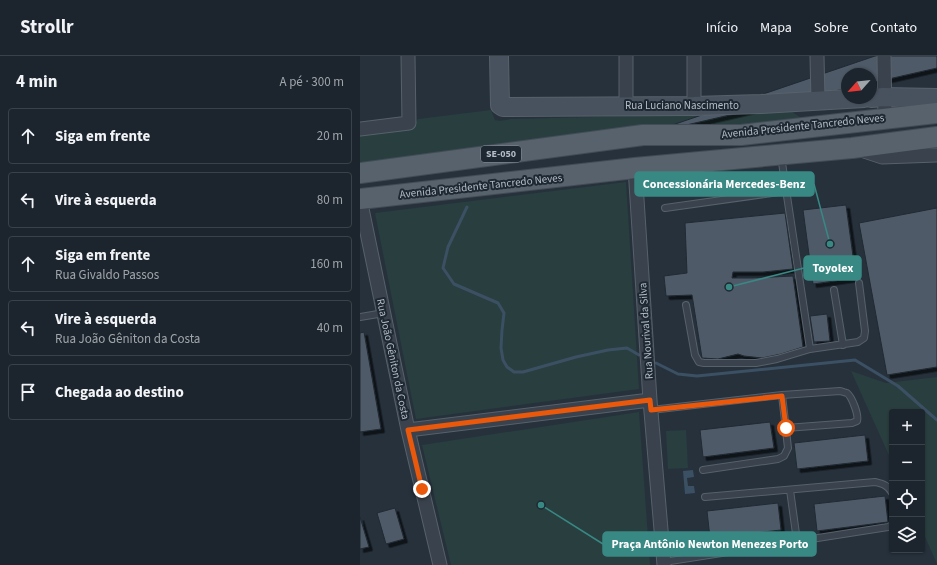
<!DOCTYPE html>
<html lang="pt">
<head>
<meta charset="utf-8">
<style>
	body { margin:0; font-family:"Source Sans 3",sans-serif; background:#252d35; color:#f1f3f6 }
	.controls { position:absolute; right:12px; bottom:12px; display:grid; overflow:hidden; border-radius:4px; box-shadow:0 1px 3px #0004 }
	.controls button { width:36px; height:36px; display:grid; place-items:center; padding:0; border:0; border-bottom:1px solid #3a4249; background:#1c252d; color:#f1f3f6; font:20px sans-serif }
	.compass { position:absolute; left:481px; top:12px; width:36px; height:36px; border-radius:50%; background:#1c252d; box-shadow:0 1px 3px #0004; rotate:243deg }
	.stop { position:absolute; width:12px; height:12px; margin:-9px; border:3px solid #ea580c; border-radius:50%; background:#fff }
	.stop.end { background:#ea580c; border-color:#fff; box-shadow:0 1px 4px #0008 }
	.list { margin:0; padding:0; list-style:none }
	h2 { display:flex; justify-content:space-between; align-items:center; height:52px; margin:0; padding:0 16px; font-size:17px }
	h2 small { font-size:13px; font-weight:400; color:#a0a5aa }
	.list li { display:grid; grid-template-columns:26px 1fr auto; gap:12px; align-items:center; box-sizing:border-box; height:56px; margin:0 8px 8px; padding:0 8px; border:1px solid #3a4249; border-radius:4px }
	.list b { display:block; font-size:15px; white-space:nowrap }
	.list p { margin:0; font-size:13px; white-space:nowrap; color:#a0a5aa }
	.list em { font-size:13px; font-style:normal; color:#a0a5aa }
	.icon { flex:none; width:22px; height:22px; fill:none; stroke:currentColor; stroke-width:2; stroke-linecap:round; stroke-linejoin:round }
	.map { position:relative; flex:none; width:577px; height:509px; overflow:hidden }
	header { display:flex; align-items:center; gap:24px; box-sizing:border-box; height:56px; padding:0 20px; background:#1c252d; border-bottom:1px solid #3a4249 }
	header strong { font-size:19px }
	nav { display:flex; gap:22px; margin-inline-start:auto; font-size:14px }
	main { display:flex }
	aside { flex:1; background:#1c252d }
	.map>svg:first-child { display:block }
	.green { fill:#293e3e }
	.water { fill:#3c5064 }
	.lines { fill:none; stroke-linecap:round; stroke-linejoin:round }
	.stream { stroke:#3c5064; stroke-width:3 }
	.building { fill:#4f5a67; stroke:#202a34; filter:url(#shadow) }
	.lane-casing { stroke:#57616b; stroke-width:8 }
	.street-casing { stroke:#57616b; stroke-width:15 }
	.secondary-casing { stroke:#57616b; stroke-width:20 }
	.primary-casing { stroke:#424c56; stroke-width:22 }
	.lane { stroke:#3a434d; stroke-width:6 }
	.street { stroke:#3a434d; stroke-width:13 }
	.secondary { stroke:#48525f; stroke-width:18 }
	.primary { stroke:#58626c; stroke-width:20 }
	.route { stroke:#ea580c; stroke-width:5 }
	.labels { text-anchor:middle; dominant-baseline:central; stroke-width:4; stroke-linejoin:round; paint-order:stroke }
	.shield { fill:#1e2832; stroke:#88919b; stroke-width:1 }
	.shield-label { font-size:10px; font-weight:bold; fill:#b5bec8 }
	.street-label { font-size:11px; fill:#b5bec8; stroke:#1e2832 }
	.leader { fill:none; stroke:#388884; stroke-width:1.5 }
	.callout-dot { fill:#388884; stroke:#1e2832; stroke-width:1.5 }
	.callout { fill:#388884; stroke:#388884; stroke-width:1.5 }
	.callout-label { font-size:12px; text-anchor:middle; font-weight:bold; fill:#fff }
</style>
</head>
<body>
<header>
<strong>Strollr</strong>
<nav><a>Início</a><a>Mapa</a><a>Sobre</a><a>Contato</a></nav>
</header>
<main>
<aside>
<h2>4 min<small>A pé · 300 m</small></h2>
<ul class="list">
<li><svg class="icon" aria-label="ahead" viewBox="0 0 24 24"><path d="M12 20V5M6 11l6-6 6 6"/></svg><div><b>Siga em frente</b></div><em>20 m</em></li>
<li><svg class="icon" aria-label="left" viewBox="0 0 24 24"><path d="M17 20v-9H6M10 6l-5 5 5 5"/></svg><div><b>Vire à esquerda</b></div><em>80 m</em></li>
<li><svg class="icon" aria-label="ahead" viewBox="0 0 24 24"><path d="M12 20V5M6 11l6-6 6 6"/></svg><div><b>Siga em frente</b><p>Rua Givaldo Passos</p></div><em>160 m</em></li>
<li><svg class="icon" aria-label="left" viewBox="0 0 24 24"><path d="M17 20v-9H6M10 6l-5 5 5 5"/></svg><div><b>Vire à esquerda</b><p>Rua João Gêniton da Costa</p></div><em>40 m</em></li>
<li><svg class="icon" aria-label="arrive" viewBox="0 0 24 24"><path d="M6 21V4h12l-3 4 3 4H6"/></svg><div><b>Chegada ao destino</b></div></li>
</ul>
</aside>
<div class="map">
<svg width="577" height="509" viewBox="0 0 577 509">
	<defs>
		<filter id="shadow"><feDropShadow dx="3.5" dy="3.5" stdDeviation="0" flood-color="#0009"/></filter>
	</defs>
	<rect width="100%" height="100%" fill="#26313c"/>
	<!-- green -->
	<path class="green" d="M131,54L135,64L140,65L151,63L432,56L443,63L0,109V78L53,70L58,63Z
		M266,126L279,333L56,363L15,157Z
		M491,315L526,327L577,321V508L562,474V356H532V406Z
		M279,356L290,509H91L62,389Z
		M326,374L328,412L308,413L306,375Z"/>
	<!-- water -->
	<path class="water" d="M333,414L334,421L327,422L328,430H334L335,437L325,438L323,415Z"/>
	<g class="lines">
		<!-- stream -->
		<path class="stream" d="M107,151L88,191L83,212L94,228L138,247L144,257L142,274L141,292L143,304L147,311L154,316H163L216,301L248,294L267,292L279,299
			M296,307L318,318L337,320L495,304L538,330L577,364"/>
	</g>
	<!-- building -->
	<path class="building" d="M515,0H577V12L511,27V18H487V32L283,79Z
		M486,149L496,222L453,228L443,154Z
		M577,152V311L527,319L499,167Z
		M425,157L433,213L403,216H373L372,222H392L433,220L443,291L421,298L402,302L384,300L378,298L358,303L342,302L332,239L306,240L304,220L327,217L325,167Z
		M467,258L470,285L454,286L450,260Z
		M4,276L21,373L0,376V277Z
		M410,366L414,392L343,401L340,374Z
		M505,379L508,405L437,413L434,387Z
		M525,440L528,466L457,475L454,448Z
		M418,447L421,474L350,482L347,455Z
		M35,452L44,483L26,488L17,457Z
		M0,461L9,491L0,493Z"/>
	<g class="lines">
		<defs>
			<path id="lane" d="M421,100L450,293
				M305,152L426,135
				M474,234L483,289
				M326,249L335,299L339,306L344,307H396L417,303L450,293L498,286L504,282L505,275L499,227
				M0,261L24,257
				M291,354L422,339L480,335C481,335 486,337 487,337C492,341 499,359 497,365L492,367L426,372
				M343,414L418,403L424,400L428,392L422,339
				M430,434L437,485
				M345,441L515,426C523,428 528,429 532,437
				M304,506L528,471L532,469"/>
			<path id="street" d="M334,0V50
				M457,0L458,45
				M524,0L525,62
				M266,50V0
				M0,73L49,67L48,0
				M498,93L522,101L577,99
				M275,112L290,344L304,509
				M0,143L48,374L80,509
				M48,374L290,344"/>
			<path id="secondary" d="M139,0L140,49L143,51L334,50L401,48L504,42
				M511,42L524,41L577,42"/>
			<path id="primary" d="M0,117L283,79H381L577,57
				M0,143L275,112L492,92L577,81"/>
		</defs>
		<!-- lane casing -->
		<use href="#lane" class="lane-casing"/>
		<!-- street casing -->
		<use href="#street" class="street-casing"/>
		<!-- secondary casing -->
		<use href="#secondary" class="secondary-casing"/>
		<!-- primary casing -->
		<use href="#primary" class="primary-casing"/>
		<!-- lane -->
		<use href="#lane" class="lane"/>
		<!-- street -->
		<use href="#street" class="street"/>
		<!-- secondary -->
		<use href="#secondary" class="secondary"/>
		<!-- primary -->
		<use href="#primary" class="primary"/>
	</g>
	<g class="lines">
		<!-- route -->
		<path class="route" d="M62,433L48,374L290,344L291,354L422,340L426,372"/>
	</g>
	<g class="labels">
		<!-- shield labels -->
		<rect class="shield" x="121" y="90" width="40" height="16" rx="3"/>
		<g class="shield-label">
			<text x="141" y="98">SE-050</text>
		</g>
		<!-- street labels -->
		<g class="street-label">
			<text x="322" y="49">Rua Luciano Nascimento</text>
			<text transform="translate(443 70) rotate(-6)">Avenida Presidente Tancredo Neves</text>
			<text transform="translate(121 130) rotate(-6)">Avenida Presidente Tancredo Neves</text>
			<text transform="translate(286 275) rotate(-94)">Rua Nourival da Silva</text>
			<text transform="translate(33 303) rotate(78)">Rua João Gêniton da Costa</text>
		</g>
	</g>
	<!-- callouts -->
	<path class="leader" d="M470 188L454 128M369 231L444 212M181 449L243 488"/>
	<g class="callout-dot">
		<circle cx="470" cy="188" r="4"/>
		<circle cx="369" cy="231" r="4"/>
		<circle cx="181" cy="449" r="4"/>
	</g>
	<g class="callout">
		<rect x="275" y="116" width="179" height="24" rx="4"/>
		<rect x="444" y="200" width="57" height="24" rx="4"/>
		<rect x="243" y="476" width="213" height="24" rx="4"/>
	</g>
	<g class="callout-label">
		<text x="364" y="132">Concessionária Mercedes-Benz</text>
		<text x="473" y="216">Toyolex</text>
		<text x="350" y="492">Praça Antônio Newton Menezes Porto</text>
	</g>
</svg>
<div class="controls">
<button>+</button>
<button>−</button>
<button><svg class="icon" aria-label="locate" viewBox="0 0 24 24"><circle cx="12" cy="12" r="6"/><path d="M12 2v4M12 18v4M2 12h4M18 12h4"/></svg></button>
<button><svg class="icon" aria-label="layers" viewBox="0 0 24 24"><path d="M12 4l9 5-9 5-9-5zM3 14l9 5 9-5"/></svg></button>
</div>
<svg class="compass" viewBox="-18 -18 36 36"><path d="M0-13l5 13h-10z" fill="#e53935"/><path d="M0 13l5-13h-10z" fill="#a0a5aa"/></svg>
<div class="stop" style="left:426px;top:372px"></div>
<div class="stop end" style="left:62px;top:433px"></div>
</div>
</main>
</body>
</html>
